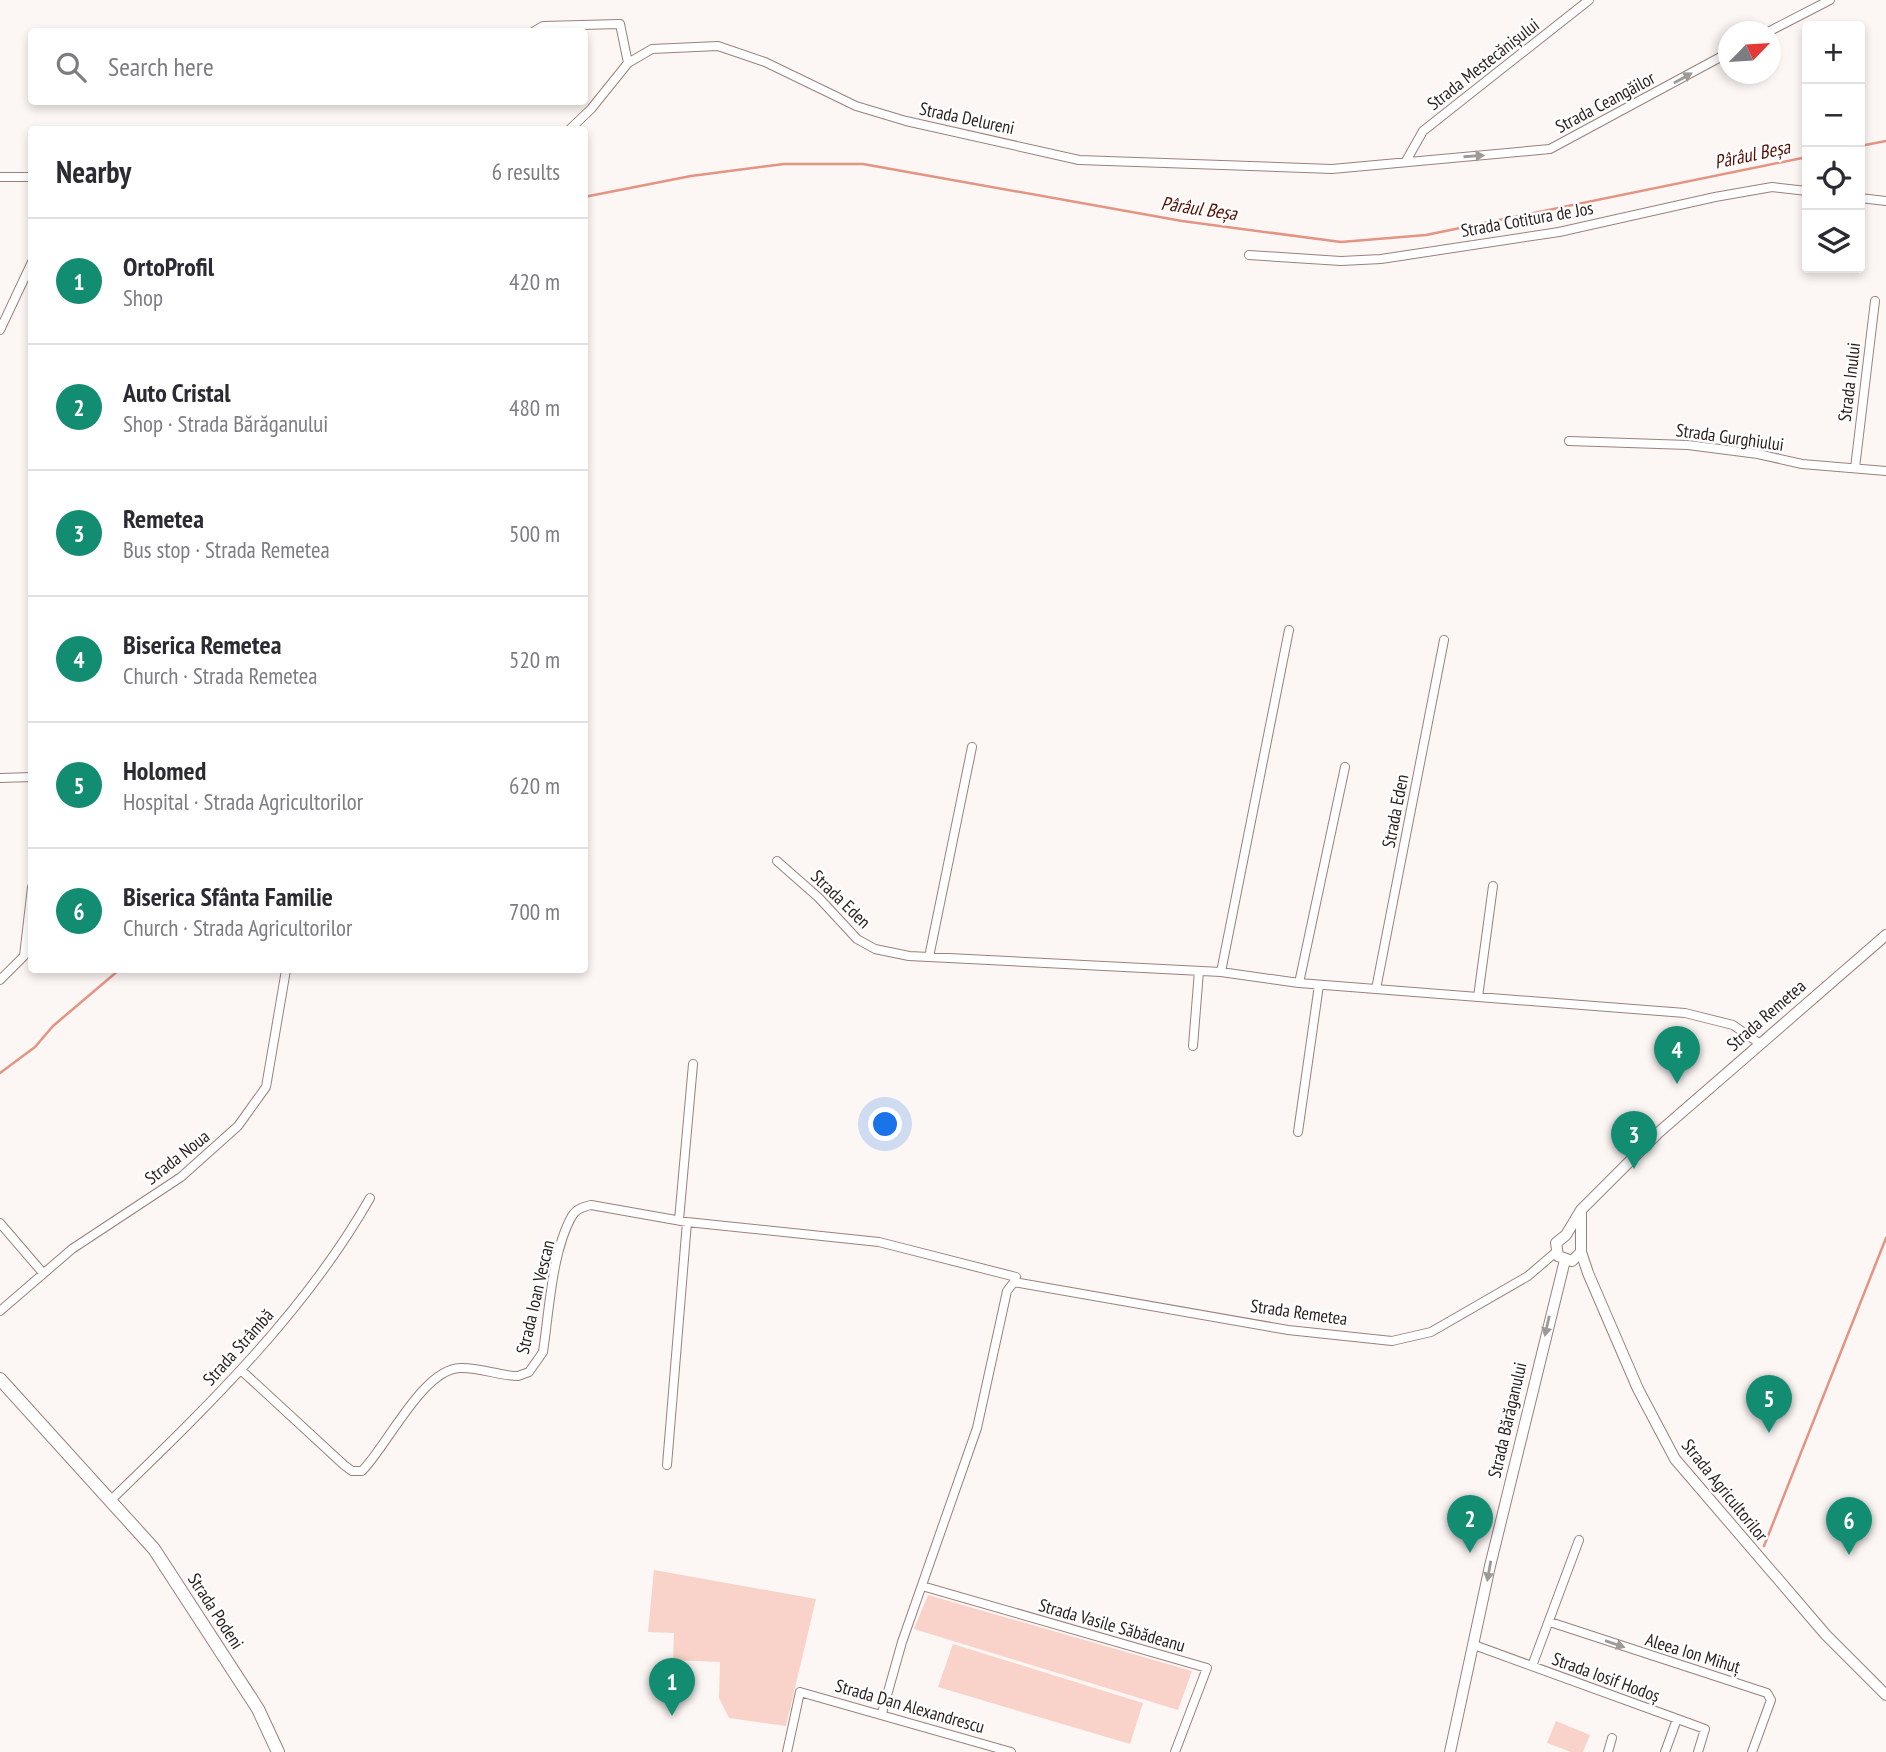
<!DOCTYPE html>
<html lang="en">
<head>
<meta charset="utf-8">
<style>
	body { margin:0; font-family:"PT Sans Narrow",sans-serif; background:#f2f2f3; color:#2b2b33 }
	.controls { position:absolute; right:21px; top:21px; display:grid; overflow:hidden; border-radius:7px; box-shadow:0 4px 10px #0003 }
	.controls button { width:63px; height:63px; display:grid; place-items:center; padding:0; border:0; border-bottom:2px solid #e1e1e2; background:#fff; color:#2b2b33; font:35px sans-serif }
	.compass { position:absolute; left:1718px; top:21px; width:63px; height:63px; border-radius:50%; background:#fff; box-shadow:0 4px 10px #0003; rotate:65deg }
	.you { position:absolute; left:886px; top:1125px; width:24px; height:24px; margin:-18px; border:5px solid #fff; border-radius:50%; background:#1a73e8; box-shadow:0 0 0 10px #1a73e833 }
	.badge { display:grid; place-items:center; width:46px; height:46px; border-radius:50%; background:#128d71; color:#fff; font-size:23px; font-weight:700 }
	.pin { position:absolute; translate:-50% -58px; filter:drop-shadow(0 2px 4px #0008) }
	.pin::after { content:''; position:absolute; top:37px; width:24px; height:21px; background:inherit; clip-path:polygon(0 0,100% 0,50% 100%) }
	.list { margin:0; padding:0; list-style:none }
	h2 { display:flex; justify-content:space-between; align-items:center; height:91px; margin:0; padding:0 28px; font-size:30px }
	h2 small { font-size:23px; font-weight:400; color:#7c7c81 }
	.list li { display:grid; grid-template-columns:46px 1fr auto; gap:21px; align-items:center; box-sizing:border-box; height:126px; padding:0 28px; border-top:2px solid #e1e1e2 }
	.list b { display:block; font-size:26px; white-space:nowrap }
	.list p { margin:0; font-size:23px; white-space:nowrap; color:#7c7c81 }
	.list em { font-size:23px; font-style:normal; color:#7c7c81 }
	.icon { flex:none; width:38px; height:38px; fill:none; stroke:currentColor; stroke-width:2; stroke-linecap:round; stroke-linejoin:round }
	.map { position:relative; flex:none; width:1886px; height:1752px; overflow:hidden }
	.search { position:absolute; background:#fff; box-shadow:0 4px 10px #0003; left:28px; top:28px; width:560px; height:77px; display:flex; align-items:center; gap:18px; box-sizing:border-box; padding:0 24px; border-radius:7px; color:#7c7c81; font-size:26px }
	.panel { position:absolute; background:#fff; box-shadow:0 4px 10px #0003; left:28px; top:126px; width:560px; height:847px; border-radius:7px }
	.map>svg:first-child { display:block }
	.green { fill:#f9d3ca }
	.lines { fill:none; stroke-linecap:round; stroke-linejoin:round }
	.stream { stroke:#e49482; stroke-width:2.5 }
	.minor-casing { stroke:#9b817c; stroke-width:10 }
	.tertiary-casing { stroke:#9b817c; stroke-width:12 }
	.secondary-casing { stroke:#9b817c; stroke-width:14 }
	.minor { stroke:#fff; stroke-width:8 }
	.tertiary { stroke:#fff; stroke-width:10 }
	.secondary { stroke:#fff; stroke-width:12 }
	.oneway { fill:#9e9a98 }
	.labels { text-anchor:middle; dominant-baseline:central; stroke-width:5; stroke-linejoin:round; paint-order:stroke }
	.street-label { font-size:18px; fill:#281e1b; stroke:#fff }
	.water-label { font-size:19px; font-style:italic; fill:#540e02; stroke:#fff }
</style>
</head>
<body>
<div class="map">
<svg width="1886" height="1752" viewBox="0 0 1886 1752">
	<rect width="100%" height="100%" fill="#fcf6f4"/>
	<!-- green -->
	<path class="green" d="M654,1570L816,1599L786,1726L729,1718L719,1698L720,1662L673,1660L674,1633L648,1632Z
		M928,1595L1192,1671L1178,1710L914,1629Z
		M953,1644L1143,1703L1130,1744L938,1687Z
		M1556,1721L1590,1735L1583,1752H1571L1547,1743Z"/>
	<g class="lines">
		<!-- stream -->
		<path class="stream" d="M1860,146L1886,141
			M584,197L691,176L784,164H863L1182,221L1341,242L1426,235L1807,157
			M0,1073L35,1047L53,1026L119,970
			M1764,1546L1886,1238"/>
		<defs>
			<path id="minor" d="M533,32L543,26L620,24L628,63
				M1768,32L1830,0
				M569,130L591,109L628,63L652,49L718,46L765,62L856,106L906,121L1079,160L1332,169L1550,149L1728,53
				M1406,161L1423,131L1589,0
				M0,177H32
				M1860,198L1886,201
				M1249,255L1341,261L1381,259L1559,232L1715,197L1772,187L1807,191
				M0,330L32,262
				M1569,441L1688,445L1758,454L1802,464L1886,471
				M1855,468L1875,301
				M0,778L32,777
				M777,861L819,898L857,939L875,949L909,956L1221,972L1299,983L1685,1013L1733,1025L1759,1043
				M929,957L972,747
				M1221,972L1289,630
				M0,980L24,956L32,887
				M1299,983L1345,767
				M1376,989L1444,640
				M1478,997L1493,886
				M1193,1046L1199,971
				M1298,1132L1319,985
				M679,1220L693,1064
				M0,1223L43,1273
				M1014,1282L1288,1330L1392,1341L1431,1332L1528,1276L1556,1252
				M0,1311L72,1249L181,1177L238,1126L266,1087L286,970
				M242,1371L344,1465L352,1471H362C387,1446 423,1369 460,1368C479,1367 499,1376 518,1376L529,1372L543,1352C549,1312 552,1251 572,1216C576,1209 583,1207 591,1205L687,1222L879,1242L1016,1277L1014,1282
				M667,1465L687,1222
				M111,1500C206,1408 304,1314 370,1198
				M922,1586L1207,1668L1175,1752
				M1550,1622L1767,1693L1771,1700L1752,1752
				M1474,1645L1705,1729L1698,1752
				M1532,1666L1579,1540
				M882,1713L902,1642L977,1428L1007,1291L1014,1282
				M787,1752L800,1692L1011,1752
				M1608,1752L1612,1738
				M1665,1752L1677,1719"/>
			<path id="tertiary" d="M1581,1210V1252L1588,1273L1638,1389L1675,1459L1826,1635L1886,1695
				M1581,1252L1572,1261L1558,1256L1556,1243L1566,1235L1581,1210L1658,1133L1886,935
				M1450,1752L1490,1566L1565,1260"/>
			<path id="secondary" d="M0,1379L154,1549L258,1709L278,1752"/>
		</defs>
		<!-- minor casing -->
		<use href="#minor" class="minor-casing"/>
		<!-- tertiary casing -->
		<use href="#tertiary" class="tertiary-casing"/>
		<!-- secondary casing -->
		<use href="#secondary" class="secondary-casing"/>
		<!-- minor -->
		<use href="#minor" class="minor"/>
		<!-- tertiary -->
		<use href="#tertiary" class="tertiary"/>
		<!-- secondary -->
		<use href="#secondary" class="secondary"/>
	</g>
	<!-- one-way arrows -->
	<defs><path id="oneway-solid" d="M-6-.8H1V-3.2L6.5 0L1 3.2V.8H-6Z" transform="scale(1.75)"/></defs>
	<g class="oneway">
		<use href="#oneway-solid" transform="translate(1683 78) rotate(-29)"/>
		<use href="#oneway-solid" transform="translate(1474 156) rotate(-4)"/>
		<use href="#oneway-solid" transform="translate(1547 1326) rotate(103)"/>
		<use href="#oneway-solid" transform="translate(1489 1571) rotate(100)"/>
		<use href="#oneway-solid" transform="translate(1615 1644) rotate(19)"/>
	</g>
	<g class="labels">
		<!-- street labels -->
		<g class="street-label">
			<text transform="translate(1483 64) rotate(-38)">Strada Mestecănișului</text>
			<text transform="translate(1605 102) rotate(-28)">Strada Ceangăilor</text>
			<text transform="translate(967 118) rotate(12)">Strada Delureni</text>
			<text transform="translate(1527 219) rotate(-10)">Strada Cotitura de Jos</text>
			<text transform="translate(1849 382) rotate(-83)">Strada Inului</text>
			<text transform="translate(1730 437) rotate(8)">Strada Gurghiului</text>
			<text transform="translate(1395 811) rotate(-79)">Strada Eden</text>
			<text transform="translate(841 899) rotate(44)">Strada Eden</text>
			<text transform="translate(1766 1015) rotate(-41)">Strada Remetea</text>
			<text transform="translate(177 1157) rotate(-38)">Strada Noua</text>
			<text transform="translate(535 1297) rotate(-77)">Strada Ioan Vescan</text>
			<text transform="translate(1299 1312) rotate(8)">Strada Remetea</text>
			<text transform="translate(238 1347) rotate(-48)">Strada Strâmbă</text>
			<text transform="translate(1507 1420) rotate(-77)">Strada Bărăganului</text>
			<text transform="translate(1725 1490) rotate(51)">Strada Agricultorilor</text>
			<text transform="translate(216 1611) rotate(57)">Strada Podeni</text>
			<text transform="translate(1112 1625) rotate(16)">Strada Vasile Săbădeanu</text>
			<text transform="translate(1693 1653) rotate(17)">Aleea Ion Mihuț</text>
			<text transform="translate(1606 1677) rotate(20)">Strada Iosif Hodoș</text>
			<text transform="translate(910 1706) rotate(16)">Strada Dan Alexandrescu</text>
		</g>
		<!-- water labels -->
		<g class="water-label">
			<text transform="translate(1752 154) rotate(-12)">Pârâul Beșa</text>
			<text transform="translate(1199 208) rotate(8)">Pârâul Beșa</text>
		</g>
	</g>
</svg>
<div class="controls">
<button>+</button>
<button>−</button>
<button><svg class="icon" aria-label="locate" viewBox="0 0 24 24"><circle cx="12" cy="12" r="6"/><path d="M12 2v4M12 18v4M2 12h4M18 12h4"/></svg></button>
<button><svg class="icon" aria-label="layers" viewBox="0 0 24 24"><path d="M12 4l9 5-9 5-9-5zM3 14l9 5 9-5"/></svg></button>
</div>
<svg class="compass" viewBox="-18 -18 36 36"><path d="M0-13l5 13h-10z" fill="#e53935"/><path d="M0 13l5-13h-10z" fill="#7c7c81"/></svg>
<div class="you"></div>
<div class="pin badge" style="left:672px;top:1716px">1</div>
<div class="pin badge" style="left:1470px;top:1553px">2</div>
<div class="pin badge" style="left:1634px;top:1169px">3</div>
<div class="pin badge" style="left:1677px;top:1084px">4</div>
<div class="pin badge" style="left:1769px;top:1433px">5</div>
<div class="pin badge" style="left:1849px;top:1555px">6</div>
<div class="search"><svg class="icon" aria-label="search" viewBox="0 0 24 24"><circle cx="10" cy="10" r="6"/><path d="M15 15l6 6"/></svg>Search here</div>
<section class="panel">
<h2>Nearby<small>6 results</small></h2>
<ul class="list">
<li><span class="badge">1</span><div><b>OrtoProfil</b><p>Shop</p></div><em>420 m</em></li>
<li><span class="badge">2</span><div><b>Auto Cristal</b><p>Shop · Strada Bărăganului</p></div><em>480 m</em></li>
<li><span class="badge">3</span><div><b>Remetea</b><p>Bus stop · Strada Remetea</p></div><em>500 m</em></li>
<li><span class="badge">4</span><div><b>Biserica Remetea</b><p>Church · Strada Remetea</p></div><em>520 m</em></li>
<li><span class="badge">5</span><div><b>Holomed</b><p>Hospital · Strada Agricultorilor</p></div><em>620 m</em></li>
<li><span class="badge">6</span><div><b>Biserica Sfânta Familie</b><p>Church · Strada Agricultorilor</p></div><em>700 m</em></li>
</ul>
</section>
</div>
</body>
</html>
